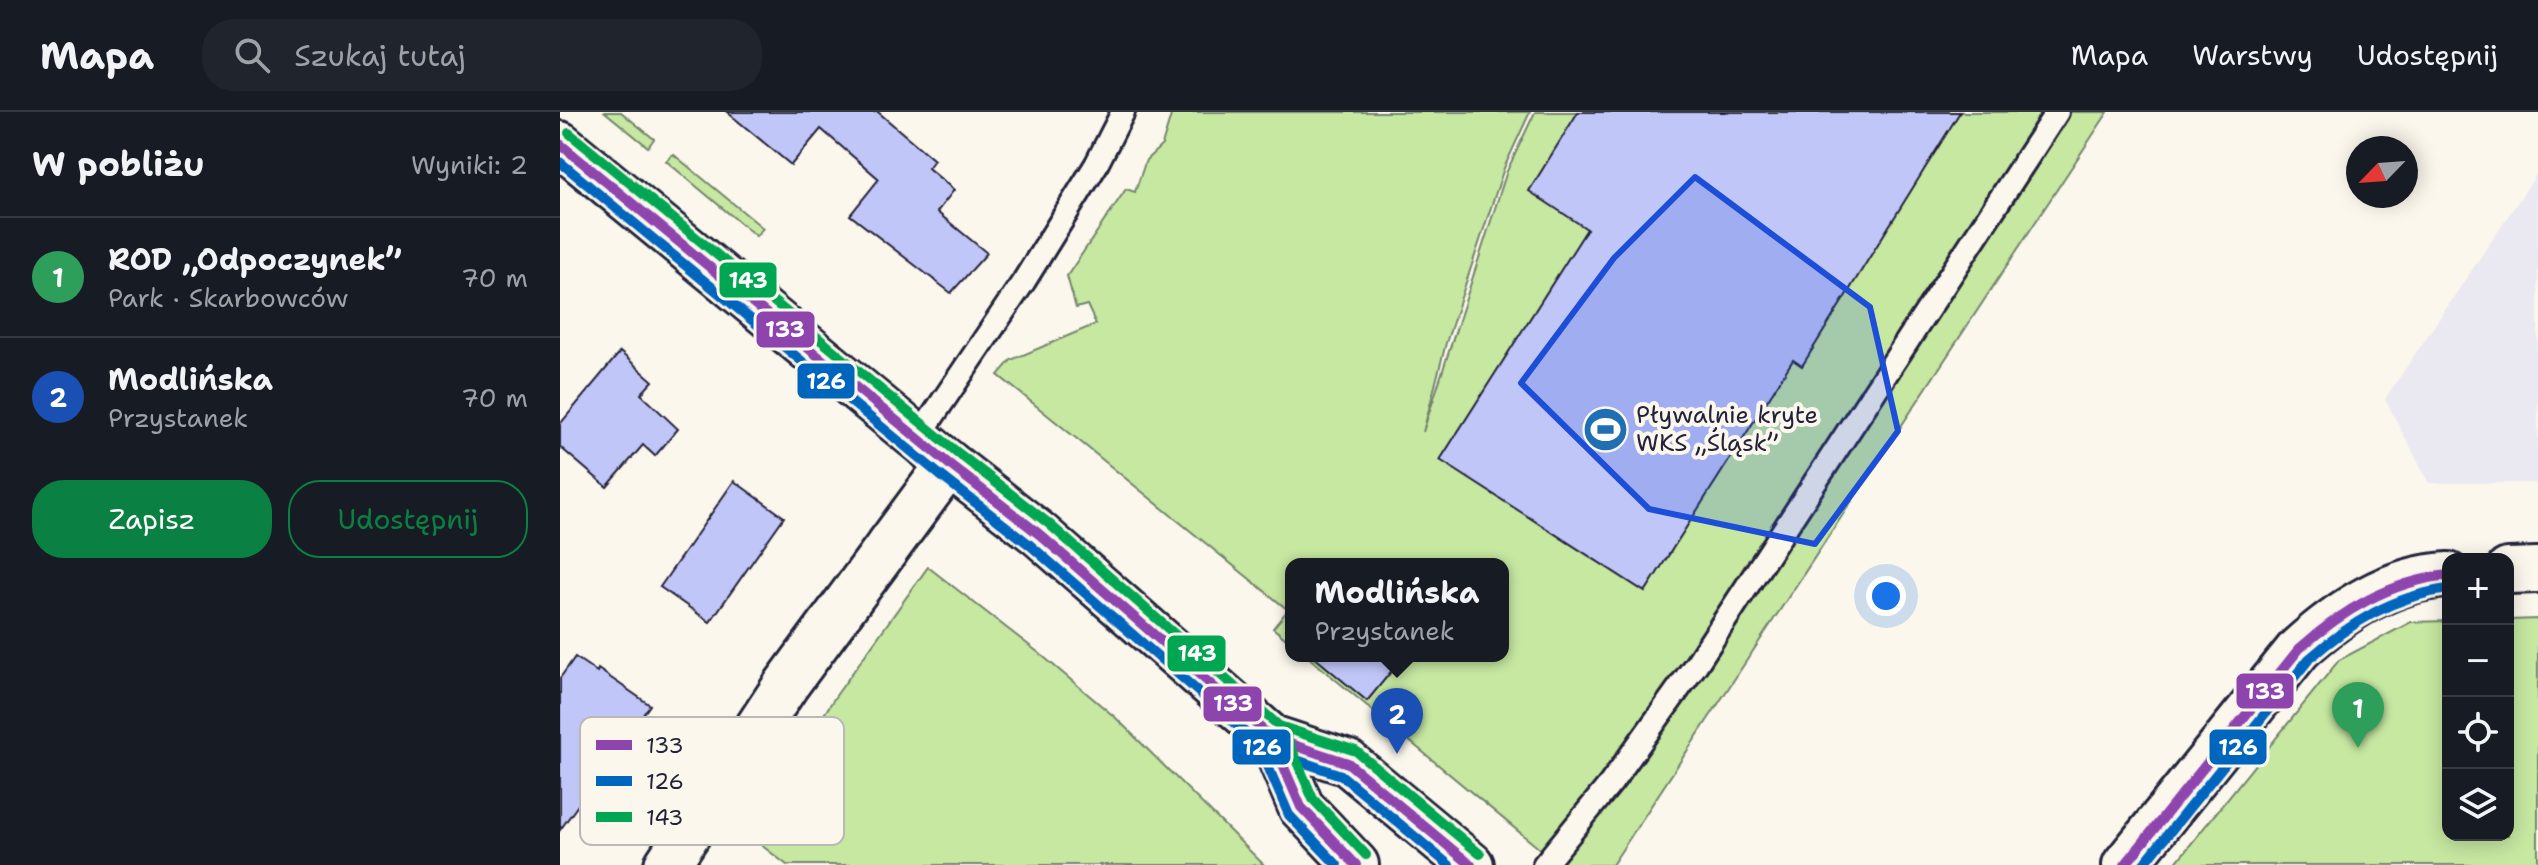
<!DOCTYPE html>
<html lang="pl">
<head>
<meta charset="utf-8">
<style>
	body { margin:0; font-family:"Shantell Sans",sans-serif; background:#20242c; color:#f1f3f6 }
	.controls { position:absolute; right:24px; bottom:24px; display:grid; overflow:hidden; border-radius:16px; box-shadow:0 4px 20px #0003 }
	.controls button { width:72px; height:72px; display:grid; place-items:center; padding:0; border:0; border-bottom:2px solid #363941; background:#171b24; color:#f1f3f6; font:40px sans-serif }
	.compass { position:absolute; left:1786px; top:24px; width:72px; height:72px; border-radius:50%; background:#171b24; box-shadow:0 4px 20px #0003; rotate:245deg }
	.you { position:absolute; left:1326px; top:484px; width:28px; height:28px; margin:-20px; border:6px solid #fff; border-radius:50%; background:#1a73e8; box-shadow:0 0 0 12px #1a73e833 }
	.badge { display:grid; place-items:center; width:52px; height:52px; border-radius:50%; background:#0b8043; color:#fff; font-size:26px; font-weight:700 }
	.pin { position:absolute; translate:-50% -66px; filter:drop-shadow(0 2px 4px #0008) }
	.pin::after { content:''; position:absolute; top:42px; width:28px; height:24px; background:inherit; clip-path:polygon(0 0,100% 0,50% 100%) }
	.popup { position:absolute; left:725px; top:446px; width:224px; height:104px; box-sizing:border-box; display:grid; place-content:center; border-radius:16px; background:#171b24; filter:drop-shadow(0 2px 6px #0005); font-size:26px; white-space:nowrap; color:#9ea1a6 }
	.popup b { font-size:30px; color:#f1f3f6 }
	.popup::after { content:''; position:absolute; left:50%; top:100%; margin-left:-16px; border:16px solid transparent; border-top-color:#171b24 }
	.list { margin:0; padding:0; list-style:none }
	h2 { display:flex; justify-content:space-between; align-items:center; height:104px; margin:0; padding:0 32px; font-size:34px }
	h2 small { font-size:26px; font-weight:400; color:#9ea1a6 }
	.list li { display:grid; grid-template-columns:52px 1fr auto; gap:24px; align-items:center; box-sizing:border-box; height:120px; padding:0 32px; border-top:2px solid #363941 }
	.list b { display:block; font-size:30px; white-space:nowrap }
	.list p { margin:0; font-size:26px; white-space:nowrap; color:#9ea1a6 }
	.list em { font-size:26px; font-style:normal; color:#9ea1a6 }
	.actions { display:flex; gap:16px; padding:24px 32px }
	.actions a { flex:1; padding:18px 0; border:2px solid #0b8043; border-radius:32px; text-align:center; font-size:28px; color:#0b8043 }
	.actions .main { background:#0b8043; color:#fff }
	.icon { flex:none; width:44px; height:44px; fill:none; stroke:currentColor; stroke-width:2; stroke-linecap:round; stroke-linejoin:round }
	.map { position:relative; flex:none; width:1978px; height:753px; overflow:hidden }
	header { display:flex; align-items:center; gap:48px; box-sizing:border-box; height:112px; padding:0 40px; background:#171b24; border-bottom:2px solid #363941 }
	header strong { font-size:38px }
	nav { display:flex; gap:44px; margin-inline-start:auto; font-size:28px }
	.search { width:560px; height:72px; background:#20242c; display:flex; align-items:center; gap:20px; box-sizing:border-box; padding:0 28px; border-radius:32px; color:#9ea1a6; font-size:30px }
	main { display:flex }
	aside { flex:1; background:#171b24 }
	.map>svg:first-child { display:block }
	.built { fill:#eae8f0 }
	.green { fill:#c6e8a1; stroke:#74856e; stroke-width:2 }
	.building { fill:#c1c6f8; stroke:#22223b; stroke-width:2 }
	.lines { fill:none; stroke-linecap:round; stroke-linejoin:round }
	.service-casing { stroke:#22223b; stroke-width:28 }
	.minor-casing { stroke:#22223b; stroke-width:50 }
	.tertiary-casing { stroke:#22223b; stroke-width:50 }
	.service { stroke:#fbf7ec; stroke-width:22 }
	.minor { stroke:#fbf7ec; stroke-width:44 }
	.tertiary { stroke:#fbf7ec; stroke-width:44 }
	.bus-1-casing { stroke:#fbf7ec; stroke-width:16 }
	.bus-2-casing { stroke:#fbf7ec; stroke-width:16 }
	.bus-3-casing { stroke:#fbf7ec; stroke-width:16 }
	.bus-1 { stroke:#8e44ad; stroke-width:10 }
	.bus-2 { stroke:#0065bd; stroke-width:10 }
	.bus-3 { stroke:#00a651; stroke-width:10 }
	.marked { fill:#1d4ed8; fill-opacity:0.2; stroke:#1d4ed8; stroke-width:6; stroke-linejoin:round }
	.labels { text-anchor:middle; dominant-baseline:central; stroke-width:8; stroke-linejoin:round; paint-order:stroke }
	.poi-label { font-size:24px; fill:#22223b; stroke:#fbf7ec; text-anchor:start }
	.key { fill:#fbf7ec; stroke:#bab7b7; stroke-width:2 }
	.key-label { font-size:22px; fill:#22223b }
	.line-badge { stroke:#fbf7ec; stroke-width:3 }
	.badge-label { font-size:22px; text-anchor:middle; font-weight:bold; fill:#fff }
</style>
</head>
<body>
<header>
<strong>Mapa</strong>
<div class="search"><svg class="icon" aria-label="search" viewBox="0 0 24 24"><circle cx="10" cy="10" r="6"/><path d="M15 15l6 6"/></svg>Szukaj tutaj</div>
<nav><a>Mapa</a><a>Warstwy</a><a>Udostępnij</a></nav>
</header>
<main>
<aside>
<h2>W pobliżu<small>Wyniki: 2</small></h2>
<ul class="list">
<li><span class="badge" style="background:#2e9e5b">1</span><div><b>ROD „Odpoczynek”</b><p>Park · Skarbowców</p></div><em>70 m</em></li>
<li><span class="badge" style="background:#1a4fb4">2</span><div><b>Modlińska</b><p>Przystanek</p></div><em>70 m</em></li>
</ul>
<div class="actions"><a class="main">Zapisz</a><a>Udostępnij</a></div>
</aside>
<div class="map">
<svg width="1978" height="753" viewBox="0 0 1978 753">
	<rect width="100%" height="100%" fill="#fbf7ec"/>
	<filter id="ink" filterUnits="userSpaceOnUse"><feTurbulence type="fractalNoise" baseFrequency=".0125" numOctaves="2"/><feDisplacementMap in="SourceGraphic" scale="16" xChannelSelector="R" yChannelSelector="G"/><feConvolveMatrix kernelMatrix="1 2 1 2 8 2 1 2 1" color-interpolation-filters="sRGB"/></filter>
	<g filter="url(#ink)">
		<!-- built -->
		<path class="built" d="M1978,60V371H1869L1825,287Z"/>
		<!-- green -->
		<path class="green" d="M45,0H61L94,27L88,35Z
			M612,0H970L944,56L886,231L863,320L947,59L975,0H1548L1052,753H999L747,544H943V452H731V531L713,516L728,498L438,263L451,248L536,212L527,193L516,196L507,164L566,77L575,80L586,48L602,33Z
			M113,42L203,116L196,124L106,49Z
			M368,455L479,541L556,606L704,753H227L188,723L275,585Z
			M1978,507V753H1614L1779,548L1851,510L1888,509V723H1948V508Z"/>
		<!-- building -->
		<path class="building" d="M167,0H318L374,48L368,56L394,78L377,100L427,141L391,181L290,103L319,67L261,17L231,53Z
			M1018,0H1400L1242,254L1233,248L1085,480L880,348L1027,117L969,79Z
			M60,240L93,269L81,282L118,317L95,344L83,333L47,375L0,335V312Z
			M174,369L224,405L150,510L100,475Z
			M753,544H844L807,589Z
			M15,545L37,560L38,557L90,593L0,718V566Z"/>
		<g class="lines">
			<defs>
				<path id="service" d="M358,326L464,169L536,53L563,0
					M984,753L1051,671L1137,551L1497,0"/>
				<path id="minor" d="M107,753L226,573L389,352"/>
				<path id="tertiary" d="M0,32L389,352L479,422L712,626L788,651L911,753
					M1948,459L1978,458
					M712,626L741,695L796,753
					M1565,753L1739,537C1781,499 1830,466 1888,463"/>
			</defs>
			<!-- service casing -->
			<use href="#service" class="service-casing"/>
			<!-- minor casing -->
			<use href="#minor" class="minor-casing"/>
			<!-- tertiary casing -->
			<use href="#tertiary" class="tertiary-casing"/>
			<!-- service -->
			<use href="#service" class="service"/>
			<!-- minor -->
			<use href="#minor" class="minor"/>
			<!-- tertiary -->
			<use href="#tertiary" class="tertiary"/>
			<defs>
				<path id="bus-1" d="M0,32L389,352L479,422L712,626L788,651L911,753
					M710,623L741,695L796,753
					M1565,753L1739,537C1783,498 1829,470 1888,463"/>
				<path id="bus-2" d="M0,50L380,363L470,433L704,637L781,663L889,753
					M697,629L729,703L777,753
					M1583,753L1749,547C1790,511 1833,484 1888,477"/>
				<path id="bus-3" d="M9,21L398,341L488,411L719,614L796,639L920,742
					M723,617L753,687L806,743"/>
			</defs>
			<!-- bus-1 casing -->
			<use href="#bus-1" class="bus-1-casing"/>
			<!-- bus-2 casing -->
			<use href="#bus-2" class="bus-2-casing"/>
			<!-- bus-3 casing -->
			<use href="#bus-3" class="bus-3-casing"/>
			<!-- bus-1 -->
			<use href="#bus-1" class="bus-1"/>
			<!-- bus-2 -->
			<use href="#bus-2" class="bus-2"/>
			<!-- bus-3 -->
			<use href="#bus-3" class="bus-3"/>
		</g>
	</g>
	<!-- marked area -->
	<path class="marked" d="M1135,65L1310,195L1338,319L1255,432L1089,397L961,271L1054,146Z"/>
	<!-- icons -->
	<defs>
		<symbol id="stadium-disc" viewBox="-11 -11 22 22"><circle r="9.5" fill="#1f6fb2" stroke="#fbf7ec"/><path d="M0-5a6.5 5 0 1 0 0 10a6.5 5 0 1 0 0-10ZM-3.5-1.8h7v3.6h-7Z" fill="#fff"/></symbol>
	</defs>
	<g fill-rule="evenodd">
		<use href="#stadium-disc" x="1020" y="292" width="51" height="51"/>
	</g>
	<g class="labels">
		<!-- poi labels -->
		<g class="poi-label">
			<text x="1076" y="303">Pływalnie kryte<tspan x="1076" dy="28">WKS „Śląsk”</tspan></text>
		</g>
	</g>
	<!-- legend -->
	<rect x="20" y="605" width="264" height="128" rx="12" class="key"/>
	<rect x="36" y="628" width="36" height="10" fill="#8e44ad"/>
	<rect x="36" y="664" width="36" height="10" fill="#0065bd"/>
	<rect x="36" y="700" width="36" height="10" fill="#00a651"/>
	<g class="key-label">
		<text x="86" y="641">133</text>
		<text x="86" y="677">126</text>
		<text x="86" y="713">143</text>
	</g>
	<g class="line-badge">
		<rect x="158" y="149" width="60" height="38" rx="8" fill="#00a651"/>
		<rect x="195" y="198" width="61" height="39" rx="8" fill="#8e44ad"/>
		<rect x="236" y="250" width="60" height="38" rx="8" fill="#0065bd"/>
		<rect x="606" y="522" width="61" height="39" rx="8" fill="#00a651"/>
		<rect x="1675" y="560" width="60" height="38" rx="8" fill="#8e44ad"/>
		<rect x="642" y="573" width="61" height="38" rx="8" fill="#8e44ad"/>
		<rect x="671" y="616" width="61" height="38" rx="8" fill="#0065bd"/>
		<rect x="1648" y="616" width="60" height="38" rx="8" fill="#0065bd"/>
	</g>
	<g class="badge-label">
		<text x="188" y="176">143</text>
		<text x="225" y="225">133</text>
		<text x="266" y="277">126</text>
		<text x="637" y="549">143</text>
		<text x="1705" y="587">133</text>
		<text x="673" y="599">133</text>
		<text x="702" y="643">126</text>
		<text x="1678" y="643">126</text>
	</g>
</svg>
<div class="controls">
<button>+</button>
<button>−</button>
<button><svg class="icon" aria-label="locate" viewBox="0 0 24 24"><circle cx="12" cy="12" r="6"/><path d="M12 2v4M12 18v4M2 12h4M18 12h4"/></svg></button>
<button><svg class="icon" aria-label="layers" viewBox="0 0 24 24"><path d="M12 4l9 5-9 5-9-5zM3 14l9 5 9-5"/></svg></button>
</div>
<svg class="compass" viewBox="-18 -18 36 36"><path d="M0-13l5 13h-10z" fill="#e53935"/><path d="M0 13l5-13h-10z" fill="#9ea1a6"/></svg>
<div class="you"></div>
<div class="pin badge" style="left:1798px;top:636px;background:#2e9e5b">1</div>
<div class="pin badge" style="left:837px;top:642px;background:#1a4fb4">2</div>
<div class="popup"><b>Modlińska</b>Przystanek</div>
</div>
</main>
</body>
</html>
